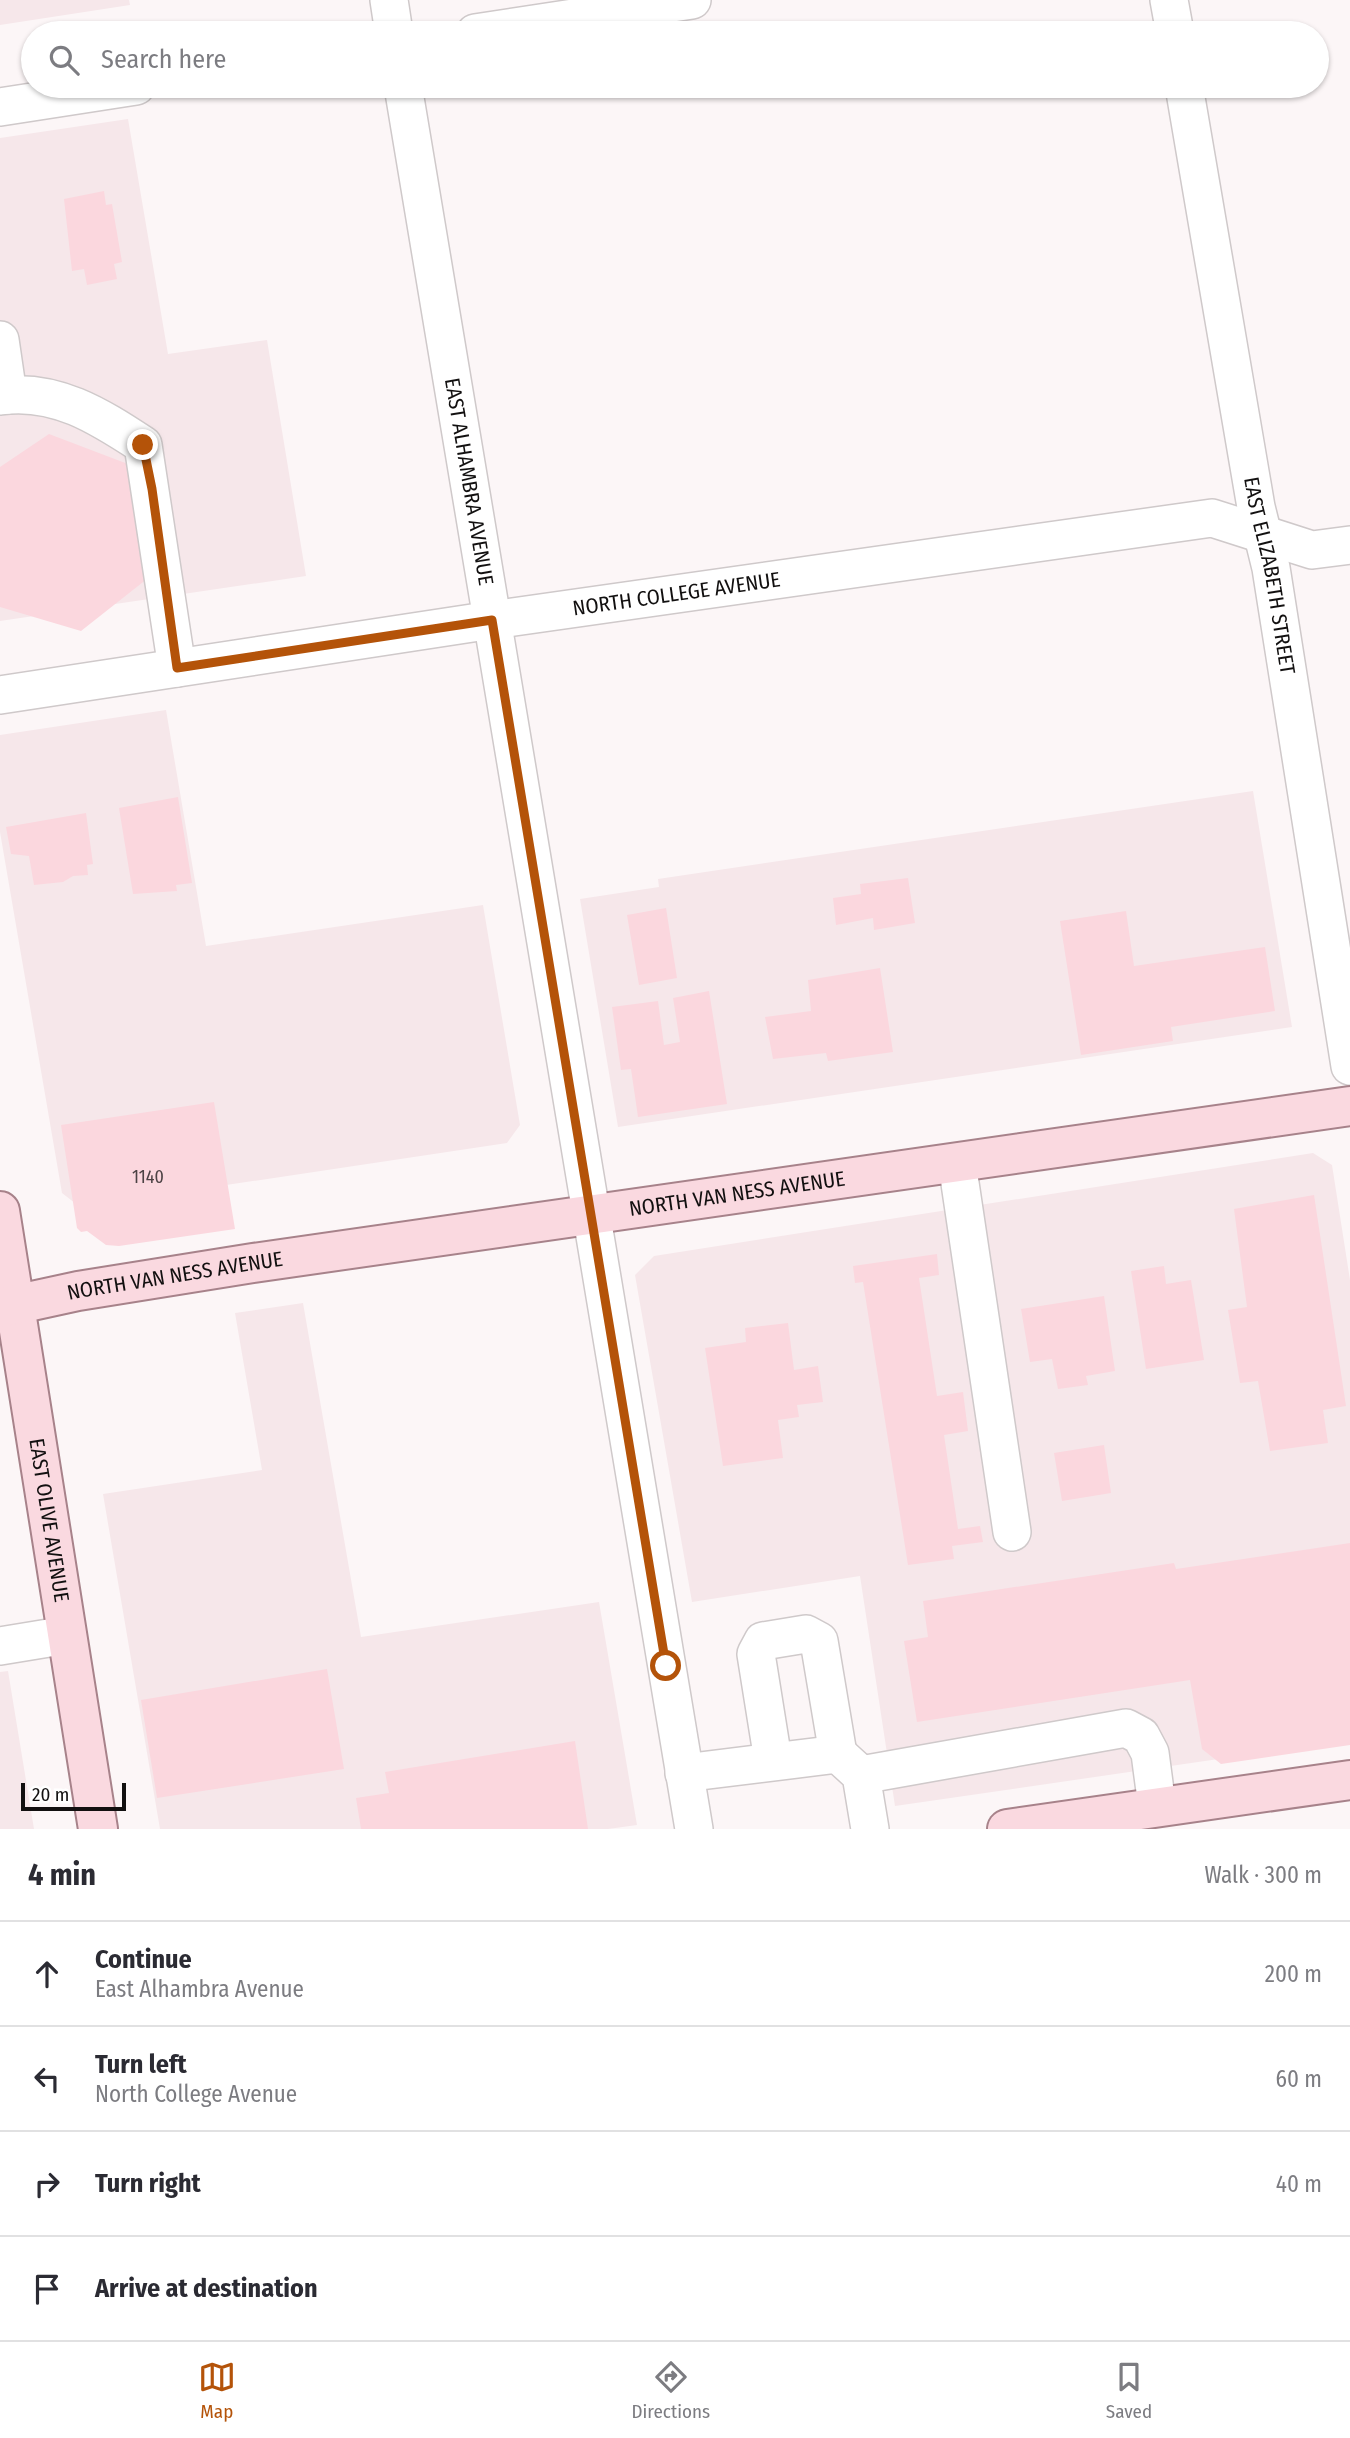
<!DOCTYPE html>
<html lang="en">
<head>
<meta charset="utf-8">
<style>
	body { margin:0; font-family:"Fira Sans Condensed",sans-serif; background:#f2f2f3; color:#2b2b33 }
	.scale { position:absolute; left:21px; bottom:18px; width:105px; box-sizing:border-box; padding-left:7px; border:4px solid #121010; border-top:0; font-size:19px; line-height:24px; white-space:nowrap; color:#121010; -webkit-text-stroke:5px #fff; paint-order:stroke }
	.stop { position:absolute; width:21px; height:21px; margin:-16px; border:5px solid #b45309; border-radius:50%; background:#fff }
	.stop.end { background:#b45309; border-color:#fff; box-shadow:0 2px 7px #0008 }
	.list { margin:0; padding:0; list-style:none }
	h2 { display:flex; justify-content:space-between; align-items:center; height:91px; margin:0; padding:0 28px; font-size:30px }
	h2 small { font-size:23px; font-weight:400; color:#7c7c81 }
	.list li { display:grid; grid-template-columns:46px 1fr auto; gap:21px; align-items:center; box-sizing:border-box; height:105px; padding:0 28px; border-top:2px solid #e1e1e2 }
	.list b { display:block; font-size:26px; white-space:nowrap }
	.list p { margin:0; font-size:23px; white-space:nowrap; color:#7c7c81 }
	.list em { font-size:23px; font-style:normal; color:#7c7c81 }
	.icon { flex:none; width:38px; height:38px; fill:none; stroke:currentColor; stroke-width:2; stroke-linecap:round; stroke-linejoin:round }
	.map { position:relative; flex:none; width:1350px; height:1829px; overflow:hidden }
	.search { position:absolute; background:#fff; box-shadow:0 2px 5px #0004; left:21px; right:21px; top:21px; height:77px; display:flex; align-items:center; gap:18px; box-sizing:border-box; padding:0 24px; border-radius:38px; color:#7c7c81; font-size:26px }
	.sheet { height:511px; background:#fff }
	nav { display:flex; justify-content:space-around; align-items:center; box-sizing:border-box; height:98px; border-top:2px solid #e1e1e2; background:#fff; font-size:19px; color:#7c7c81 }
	nav a { display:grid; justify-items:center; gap:4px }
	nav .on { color:#b45309 }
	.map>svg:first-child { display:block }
	.built { fill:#f6e7ea }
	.building { fill:#fbd7de }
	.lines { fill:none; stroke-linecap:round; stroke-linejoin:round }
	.minor-casing { stroke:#cfc9ca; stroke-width:40 }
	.major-casing { stroke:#a7828a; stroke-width:42 }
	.minor { stroke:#fff; stroke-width:37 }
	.major { stroke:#fad9e0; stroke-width:38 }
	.route { stroke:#b45309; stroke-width:9 }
	.labels { text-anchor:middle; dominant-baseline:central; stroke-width:6; stroke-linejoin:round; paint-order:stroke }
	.number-label { font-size:18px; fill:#4c4244 }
	.street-label { font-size:21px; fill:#121010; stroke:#fff }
</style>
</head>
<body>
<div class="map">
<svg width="1350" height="1829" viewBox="0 0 1350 1829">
	<rect width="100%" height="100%" fill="#fcf6f7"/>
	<!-- built -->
	<path class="built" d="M0,0H129L130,5L0,25Z
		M128,119L168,354L267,340L306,576L0,621V138Z
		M166,710L206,946L483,905L520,1125L507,1143L80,1207L62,1193L0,832V735Z
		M1253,791L1292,1027L618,1127L580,899L659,887L658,879Z
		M1313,1153L1332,1165L1350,1280V1740L895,1806L860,1576L692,1602L635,1275L654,1256Z
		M303,1303L361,1637L599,1602L637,1825L608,1829H160L103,1494L262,1470L235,1313Z
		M8,1671L34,1829H0V1672Z"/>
	<!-- building -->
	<path class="building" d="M104,191L106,205L112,204L122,262L114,264L117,279L87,285L84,269L72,271L64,199Z
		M49,434L141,469L157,571L81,631L0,607V467Z
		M178,797L192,883L176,885L177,891L133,894L119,808Z
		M86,813L93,864L87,865L88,875L73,876L63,882L34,885L29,856L11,854L6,827Z
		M908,878L915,923L874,930L873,918L836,925L833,898L861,894L860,884Z
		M666,908L677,978L639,985L627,915Z
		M1126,911L1134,966L1265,947L1275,1011L1171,1027L1173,1041L1081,1055L1060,921Z
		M880,968L893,1052L828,1061L826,1053L773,1059L765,1017L811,1011L808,980Z
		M709,991L727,1104L638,1117L631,1069L621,1070L612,1007L658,1001L664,1045L680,1042L673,998Z
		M214,1102L235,1229L119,1246L106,1245L87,1231L81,1232L77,1228L61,1125Z
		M1314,1195L1346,1406L1323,1410L1328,1443L1270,1451L1258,1381L1240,1383L1228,1310L1247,1307L1234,1209Z
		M937,1254L939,1275L919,1278L937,1396L963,1392L968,1431L944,1435L958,1529L980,1526L983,1542L952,1546L954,1559L908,1565L863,1282L855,1283L853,1266Z
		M1164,1266L1166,1284L1191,1280L1204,1360L1146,1369L1131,1271Z
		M1104,1296L1115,1371L1086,1376L1088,1385L1058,1389L1052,1359L1030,1362L1021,1309Z
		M788,1323L794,1370L818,1366L823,1402L797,1405L799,1417L778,1420L783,1458L723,1466L705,1348L746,1342L745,1328Z
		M1104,1445L1111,1493L1062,1501L1054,1453Z
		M1350,1543V1745L1221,1764L1202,1749L1190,1680L917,1722L904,1641L928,1637L923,1601L1174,1563L1176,1569Z
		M327,1669L344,1769L157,1798L141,1700Z
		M575,1741L588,1829H361L356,1798L389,1793L385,1772Z"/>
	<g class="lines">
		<defs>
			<g id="minor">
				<path d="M389,0L394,33"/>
				<path d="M1169,0L1175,33"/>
				<path d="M475,33L692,0"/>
				<path id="s1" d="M403,86L694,1829"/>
				<path id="s2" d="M1184,86L1256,507L1271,568L1350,1066"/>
				<path d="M0,107L136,86"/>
				<path d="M0,340L8,395"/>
				<path d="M0,396C55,388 99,416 143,445L177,668"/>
				<path id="s3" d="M0,695L492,620L1212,518L1312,550L1350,545"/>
				<path d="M957,1163L1012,1532"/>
				<path d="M0,1646L67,1635"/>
				<path d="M773,1760L756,1654L763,1641L806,1634L819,1641L838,1754"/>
				<path d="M684,1773L838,1754L861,1775L870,1829"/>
				<path d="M861,1775L1126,1728L1141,1736L1150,1753L1157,1806"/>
			</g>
			<g id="major">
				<path id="s4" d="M0,1211L98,1829"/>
				<path id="s5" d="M0,1308L78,1291L253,1263L1350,1106"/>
				<path d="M1007,1829L1350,1780"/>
			</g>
		</defs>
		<!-- minor casing -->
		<use href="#minor" class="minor-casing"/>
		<!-- major casing -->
		<use href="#major" class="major-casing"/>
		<!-- minor -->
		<use href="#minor" class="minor"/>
		<!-- major -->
		<use href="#major" class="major"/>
	</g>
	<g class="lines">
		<!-- route -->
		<path class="route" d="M143,445L152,489L177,668L492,620L666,1666"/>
	</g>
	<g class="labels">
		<!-- number labels -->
		<g class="number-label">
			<text x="148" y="1177">1140</text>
		</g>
		<!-- street labels -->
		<g class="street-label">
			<text stroke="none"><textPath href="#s1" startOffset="401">EAST ALHAMBRA AVENUE</textPath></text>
			<text stroke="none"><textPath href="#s2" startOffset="497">EAST ELIZABETH STREET</textPath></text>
			<text stroke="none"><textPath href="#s3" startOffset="684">NORTH COLLEGE AVENUE</textPath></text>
			<text stroke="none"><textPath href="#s5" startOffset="746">NORTH VAN NESS AVENUE</textPath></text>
			<text stroke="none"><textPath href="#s5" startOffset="178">NORTH VAN NESS AVENUE</textPath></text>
			<text stroke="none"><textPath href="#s4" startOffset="313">EAST OLIVE AVENUE</textPath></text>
		</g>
	</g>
</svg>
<div class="scale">20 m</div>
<div class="stop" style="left:666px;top:1666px"></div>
<div class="stop end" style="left:143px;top:445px"></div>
<div class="search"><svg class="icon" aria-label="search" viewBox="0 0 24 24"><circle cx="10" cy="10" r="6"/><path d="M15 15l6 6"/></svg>Search here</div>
</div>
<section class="sheet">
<h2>4 min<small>Walk · 300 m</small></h2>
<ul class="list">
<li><svg class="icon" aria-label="ahead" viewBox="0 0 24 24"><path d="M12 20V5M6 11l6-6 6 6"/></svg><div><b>Continue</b><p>East Alhambra Avenue</p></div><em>200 m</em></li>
<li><svg class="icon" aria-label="left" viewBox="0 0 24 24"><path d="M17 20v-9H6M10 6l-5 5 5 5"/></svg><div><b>Turn left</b><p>North College Avenue</p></div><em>60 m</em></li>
<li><svg class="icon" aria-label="right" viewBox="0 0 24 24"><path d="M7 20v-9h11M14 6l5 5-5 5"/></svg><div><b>Turn right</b></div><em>40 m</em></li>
<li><svg class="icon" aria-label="arrive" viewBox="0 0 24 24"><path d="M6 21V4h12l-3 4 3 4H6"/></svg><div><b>Arrive at destination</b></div></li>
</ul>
</section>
<nav>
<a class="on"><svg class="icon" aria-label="map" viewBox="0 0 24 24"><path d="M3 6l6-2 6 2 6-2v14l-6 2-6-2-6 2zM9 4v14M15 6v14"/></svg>Map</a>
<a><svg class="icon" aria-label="directions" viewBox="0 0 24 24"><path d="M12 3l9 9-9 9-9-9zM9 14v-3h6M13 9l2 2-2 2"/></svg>Directions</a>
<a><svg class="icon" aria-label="saved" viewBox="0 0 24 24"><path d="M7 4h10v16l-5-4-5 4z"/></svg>Saved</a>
</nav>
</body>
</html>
